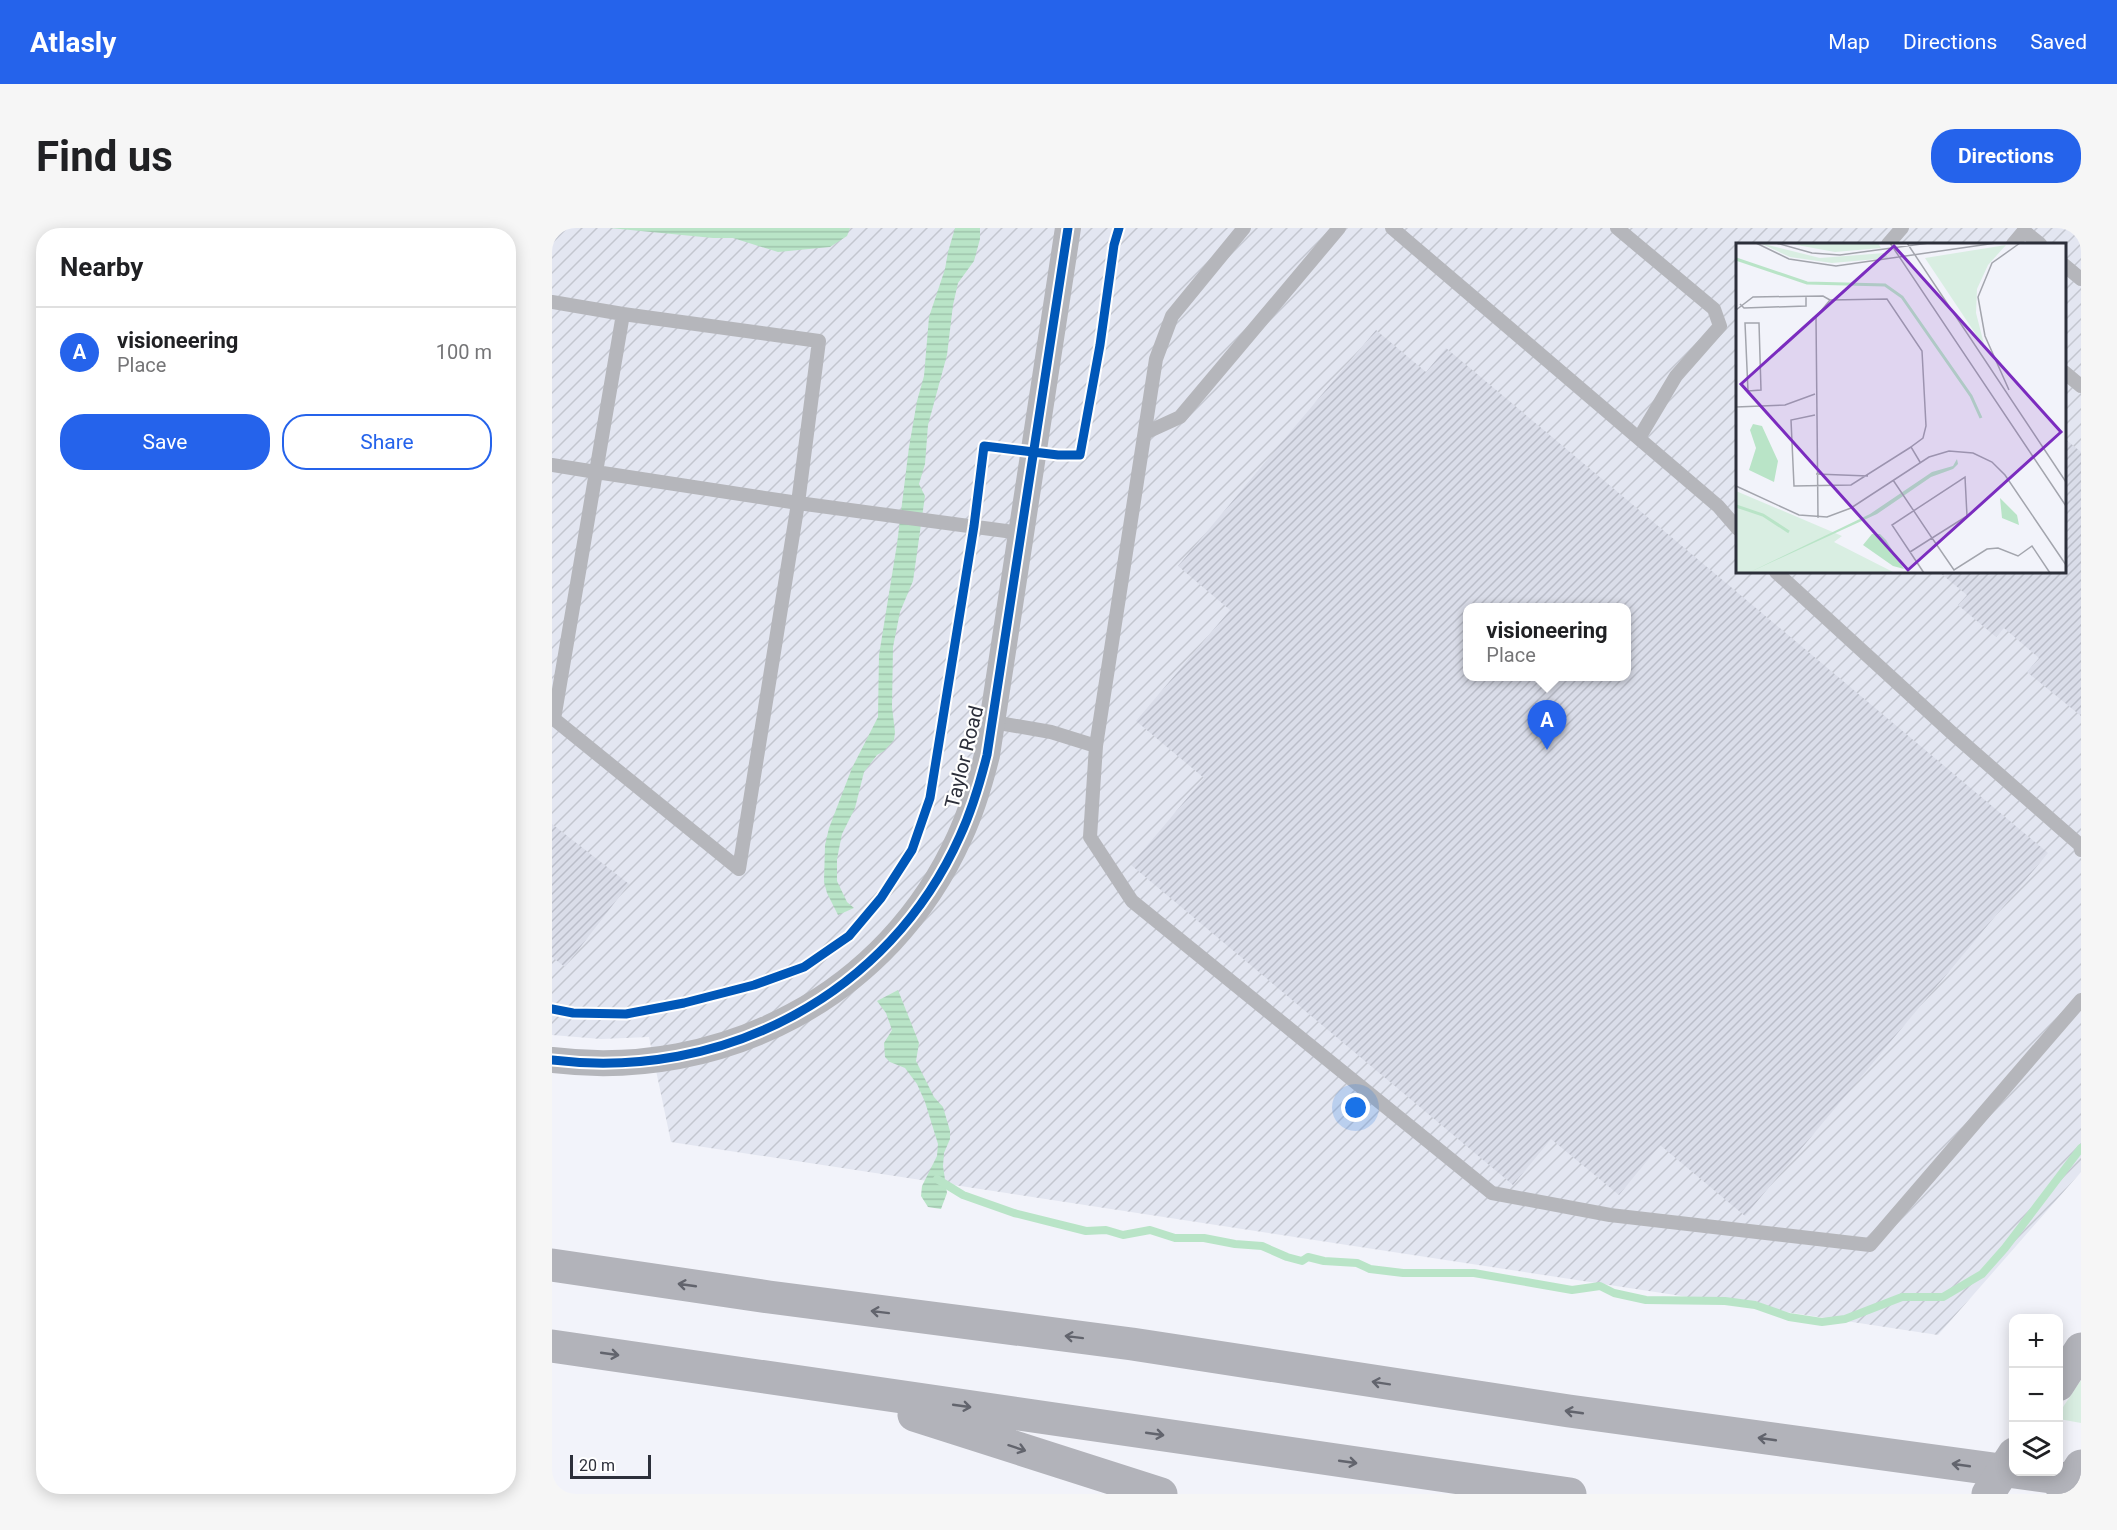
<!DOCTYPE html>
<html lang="en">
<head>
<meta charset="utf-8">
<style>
	body { margin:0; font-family:Roboto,sans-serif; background:#f6f6f6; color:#202124 }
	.controls { position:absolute; right:18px; bottom:18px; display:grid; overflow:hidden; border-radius:12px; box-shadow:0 3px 15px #0003 }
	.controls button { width:54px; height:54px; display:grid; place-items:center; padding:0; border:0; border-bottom:2px solid #e0e0e0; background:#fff; color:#202124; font:30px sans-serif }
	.scale { position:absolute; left:18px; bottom:15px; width:81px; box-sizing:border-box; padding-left:6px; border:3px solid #2c2f3a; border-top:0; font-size:16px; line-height:21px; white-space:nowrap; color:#2c2f3a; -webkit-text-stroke:4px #fff; paint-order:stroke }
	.you { position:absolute; left:804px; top:880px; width:21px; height:21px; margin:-15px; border:4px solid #fff; border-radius:50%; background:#1a73e8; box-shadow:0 0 0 9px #1a73e833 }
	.badge { display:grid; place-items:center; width:39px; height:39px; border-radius:50%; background:#2563eb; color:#fff; font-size:20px; font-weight:700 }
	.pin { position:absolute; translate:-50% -50px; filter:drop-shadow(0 2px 3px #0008) }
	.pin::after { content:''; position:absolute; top:32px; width:21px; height:18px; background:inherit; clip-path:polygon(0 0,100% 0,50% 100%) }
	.popup { position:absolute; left:911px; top:375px; width:168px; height:78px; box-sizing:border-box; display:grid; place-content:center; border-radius:12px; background:#fff; filter:drop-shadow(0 2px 4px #0005); font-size:20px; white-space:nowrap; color:#757577 }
	.popup b { font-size:22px; color:#202124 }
	.popup::after { content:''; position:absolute; left:50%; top:100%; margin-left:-12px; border:12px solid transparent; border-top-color:#fff }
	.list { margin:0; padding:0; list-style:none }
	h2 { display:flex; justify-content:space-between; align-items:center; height:78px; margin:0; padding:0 24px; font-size:26px }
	h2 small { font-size:20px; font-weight:400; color:#757577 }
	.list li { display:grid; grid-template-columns:39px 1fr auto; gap:18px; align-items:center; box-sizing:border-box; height:90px; padding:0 24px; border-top:2px solid #e0e0e0 }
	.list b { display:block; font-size:22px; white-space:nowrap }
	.list p { margin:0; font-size:20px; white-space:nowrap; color:#757577 }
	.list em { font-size:20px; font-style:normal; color:#757577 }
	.actions { display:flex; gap:12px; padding:18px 24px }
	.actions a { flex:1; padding:14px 0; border:2px solid #2563eb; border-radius:24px; text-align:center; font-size:21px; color:#2563eb }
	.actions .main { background:#2563eb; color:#fff }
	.icon { flex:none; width:33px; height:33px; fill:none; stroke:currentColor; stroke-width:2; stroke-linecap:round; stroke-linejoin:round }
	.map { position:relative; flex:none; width:1529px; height:1266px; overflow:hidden; border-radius:24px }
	header { display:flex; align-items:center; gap:36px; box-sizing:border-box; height:84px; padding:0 30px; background:#2563eb; color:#fff }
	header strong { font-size:28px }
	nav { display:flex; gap:33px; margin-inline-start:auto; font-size:21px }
	.intro { display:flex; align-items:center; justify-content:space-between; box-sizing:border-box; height:144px; padding:0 36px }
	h1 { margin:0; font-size:42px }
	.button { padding:15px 27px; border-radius:24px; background:#2563eb; color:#fff; font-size:21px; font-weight:700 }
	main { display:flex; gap:36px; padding:0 36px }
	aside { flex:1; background:#fff; border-radius:24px; box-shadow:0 3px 15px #0003 }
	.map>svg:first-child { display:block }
	.industrial { fill:url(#industrial-furrows); fill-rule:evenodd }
	.green { fill:#d9eee2 }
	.water { fill:url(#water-rules) }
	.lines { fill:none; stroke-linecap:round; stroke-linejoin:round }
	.stream { stroke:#b9e4c7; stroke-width:8 }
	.building { fill:url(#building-hatch); fill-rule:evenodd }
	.service { stroke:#b5b6bb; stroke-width:14 }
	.minor { stroke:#b5b6bb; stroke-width:26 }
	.motorway { stroke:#b2b3ba; stroke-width:33 }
	.motorway-bridge { stroke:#b2b3ba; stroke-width:33 }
	.cycleway-casing { stroke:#fff; stroke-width:13 }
	.cycleway { stroke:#0057b8; stroke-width:9 }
	.oneway { stroke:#62646d }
	.labels { text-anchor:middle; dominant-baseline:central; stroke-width:4.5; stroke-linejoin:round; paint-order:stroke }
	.street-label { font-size:20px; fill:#2c2f3a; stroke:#fff }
	.inset-river { fill:none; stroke:#b9e4c7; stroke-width:3 }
	.inset-road { fill:none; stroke:#a3a5ad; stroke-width:1.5 }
	.view { fill:#7b2cbf; fill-opacity:0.15; stroke:#7b2cbf; stroke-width:3 }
	.inset-edge { fill:none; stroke:#2c2f3a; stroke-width:3 }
</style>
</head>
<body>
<header>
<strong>Atlasly</strong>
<nav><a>Map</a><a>Directions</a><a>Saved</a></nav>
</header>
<div class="intro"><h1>Find us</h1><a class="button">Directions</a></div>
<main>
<aside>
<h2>Nearby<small></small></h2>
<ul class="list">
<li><span class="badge">A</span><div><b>visioneering</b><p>Place</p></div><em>100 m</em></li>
</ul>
<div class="actions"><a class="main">Save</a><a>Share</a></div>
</aside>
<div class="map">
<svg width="1529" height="1266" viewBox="0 0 1529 1266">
	<defs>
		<pattern id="industrial-furrows" width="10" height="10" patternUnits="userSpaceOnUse" patternTransform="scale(1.5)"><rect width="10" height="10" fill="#e3e6f1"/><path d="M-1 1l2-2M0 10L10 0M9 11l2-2" fill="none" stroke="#c3c6cf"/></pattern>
		<pattern id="water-rules" width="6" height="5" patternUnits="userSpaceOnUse" patternTransform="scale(1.5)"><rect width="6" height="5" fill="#b9e4c7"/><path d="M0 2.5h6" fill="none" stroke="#9fc4ac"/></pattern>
		<pattern id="building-hatch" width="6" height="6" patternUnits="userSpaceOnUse" patternTransform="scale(1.5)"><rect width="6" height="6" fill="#dadde9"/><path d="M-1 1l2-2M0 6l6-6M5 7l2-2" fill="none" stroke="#bbbec9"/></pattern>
	</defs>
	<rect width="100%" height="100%" fill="#f2f3fa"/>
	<!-- industrial -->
	<path class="industrial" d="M0,0H1529V944L1386,1107L119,914L97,809L49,811L0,807ZM1186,16H1512V344H1186ZM916,380H1074V448H916Z"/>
	<!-- green -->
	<path class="green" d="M1529,1152V1195L1507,1191V1185Z"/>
	<!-- water -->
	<path class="water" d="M58,0H298L295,8L278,19L226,24L181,10H161Z
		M403,0H428V11L422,33L406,55L401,77L395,127L376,197L373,236L367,256L373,268L361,353L348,384L341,419L340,479L343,504L342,512L332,523L325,527L312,544L303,580L290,606L285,631V653L295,674L302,680L286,687L275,665L272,654L273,617L277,600L300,540L326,489L327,427L345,316L357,219L365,173L372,148L377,89L393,41L396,24Z
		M346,762L367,815L364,833L382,869L391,879L398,903V911L392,925L391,938L395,965L389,981L376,979L369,968L370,958L385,928L386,916L373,874L365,856L353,840L338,834L333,829L332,815L340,802L334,785L325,773Z"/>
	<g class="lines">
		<!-- stream -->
		<path class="stream" d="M385,951L411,967L462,985L534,1003L554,1002L571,1007L598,1002L623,1010H652L683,1016L710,1018L735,1029L750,1033L756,1029L772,1033L805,1035L818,1041L851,1045H922L1020,1062L1048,1058L1062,1065L1094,1072L1173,1073L1203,1077L1237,1089L1270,1094L1293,1091L1350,1069H1391L1430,1046L1453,1020L1529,920"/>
	</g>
	<!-- building -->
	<path class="building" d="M824,102L874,144L894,120L1496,625L1193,988L1108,917L1067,967L999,911L961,957L579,637L652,550L584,493L678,382L626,338ZM916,380H1074V448H916Z
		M1512,210L1529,224V488L1475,444L1487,430L1452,400L1444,409L1406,377L1415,367L1387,344H1512Z
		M0,596L77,656L13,739L0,729Z"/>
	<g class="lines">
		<!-- service -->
		<path class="service" d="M840,0L1166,278L1186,301
			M1065,0L1162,81L1168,98L1124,148L1087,210
			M1336,16L1350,0
			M1461,16L1472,3L1488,16
			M1512,37L1529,51
			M0,74L71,86L267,113L246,275L187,641L2,491L44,244L0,237
			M71,86L44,244L246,275L469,305
			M1512,144L1529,158
			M593,205L628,189L787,0
			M1224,344L1400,505L1528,617L1529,622
			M441,494L499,504L544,518L538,609L580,673L940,965L1058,987L1318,1017L1529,772
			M544,518L604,131L620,88L692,0"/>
		<!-- minor -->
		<path class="minor" d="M0,832C171,853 337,767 408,608C420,582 428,555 435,527L516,0"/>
		<!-- motorway -->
		<path class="motorway" d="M0,1037L217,1069L580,1116L1017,1183L1529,1253
			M0,1118L1018,1266
			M1506,1157L1529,1121
			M362,1187L609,1266"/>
		<!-- motorway-bridge -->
		<path class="motorway-bridge" d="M1436,1266L1462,1226
			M1511,1266L1529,1238"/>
		<defs>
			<path id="cycleway" d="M0,781L21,785L74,786L132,775L202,757L252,739L297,708L329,670L360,622L378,570L422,298L432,218L506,227H528L548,117L562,17L567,0
				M0,832C171,853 337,767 408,608C420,582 428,555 435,527L516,0"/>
		</defs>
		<!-- cycleway casing -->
		<use href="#cycleway" class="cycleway-casing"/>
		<!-- cycleway -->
		<use href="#cycleway" class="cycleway"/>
	</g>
	<!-- one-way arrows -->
	<defs><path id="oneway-shaft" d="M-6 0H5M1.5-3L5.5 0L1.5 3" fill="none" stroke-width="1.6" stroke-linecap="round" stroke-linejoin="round" transform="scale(1.5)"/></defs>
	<g class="oneway">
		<use href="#oneway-shaft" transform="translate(135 1057) rotate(-172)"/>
		<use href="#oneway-shaft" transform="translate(328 1084) rotate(-173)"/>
		<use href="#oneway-shaft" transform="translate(522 1109) rotate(-173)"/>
		<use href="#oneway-shaft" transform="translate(58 1126) rotate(8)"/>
		<use href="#oneway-shaft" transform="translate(829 1155) rotate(-171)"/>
		<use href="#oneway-shaft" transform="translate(410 1178) rotate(8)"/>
		<use href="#oneway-shaft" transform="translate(1022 1184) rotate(-172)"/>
		<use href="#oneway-shaft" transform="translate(603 1206) rotate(8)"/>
		<use href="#oneway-shaft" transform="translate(1215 1211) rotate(-172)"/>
		<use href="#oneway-shaft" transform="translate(465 1220) rotate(18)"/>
		<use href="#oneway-shaft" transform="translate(796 1234) rotate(8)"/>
		<use href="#oneway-shaft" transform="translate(1409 1237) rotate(-172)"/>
	</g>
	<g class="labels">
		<!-- street labels -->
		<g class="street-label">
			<text transform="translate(412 529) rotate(-76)">Taylor Road</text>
		</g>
	</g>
	<!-- overview -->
	<g transform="translate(1184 15)">
		<rect width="330" height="330" fill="#f2f3fa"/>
		<path d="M24,0L84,15L149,10L152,15L96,20L54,14ZM50,0H142L145,5L99,9ZM270,2L252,22L241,46L240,70L249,105L189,15ZM0,248L106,293L98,299L159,330H0Z" fill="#d9eee2"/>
		<path d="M17,181L26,183L42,218L38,239L13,227L20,205L14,187ZM221,216L222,221L217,226L195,234L141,271L12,330L134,271L196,229L217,223ZM264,255L281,272L283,282L266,275ZM136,291H144L150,297L168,326L157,323L127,302Z" fill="#b9e4c7"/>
		<path class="inset-river" d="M0,16L71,40L149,42L166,54L235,153L245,175M0,263L27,272L53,289"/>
		<path class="inset-road" d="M20,0L53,16L100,23L260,0M40,0L76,10L104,12L193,0M154,0L330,263M171,0L330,239M4,61L8,65L70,63V53M0,67L17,54L87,53L94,57M9,80H23L25,147L12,148ZM273,147L249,93L242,54L256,20L284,0M0,164L49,162L79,151M0,166V212M79,172L55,177L58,243L115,242L175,204M80,231L132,233M157,237L196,295L174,309M0,243L63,272L91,274L115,265L193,214L213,208L237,210L256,219L269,232L330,322M82,275L80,74L94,57L151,56L186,108L190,183L187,195L175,204L184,219M188,330L156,282L229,234L231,273L196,295L218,327L251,306L262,305L282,313L296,303L314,330"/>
		<path class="view" d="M158,3L325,189L172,327L5,141Z"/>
		<rect width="330" height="330" class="inset-edge"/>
	</g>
</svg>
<div class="controls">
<button>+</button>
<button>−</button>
<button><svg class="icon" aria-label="layers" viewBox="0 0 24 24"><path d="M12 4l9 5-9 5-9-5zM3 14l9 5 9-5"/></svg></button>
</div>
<div class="scale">20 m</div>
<div class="you"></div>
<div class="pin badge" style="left:995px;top:522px">A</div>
<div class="popup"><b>visioneering</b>Place</div>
</div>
</main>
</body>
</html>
